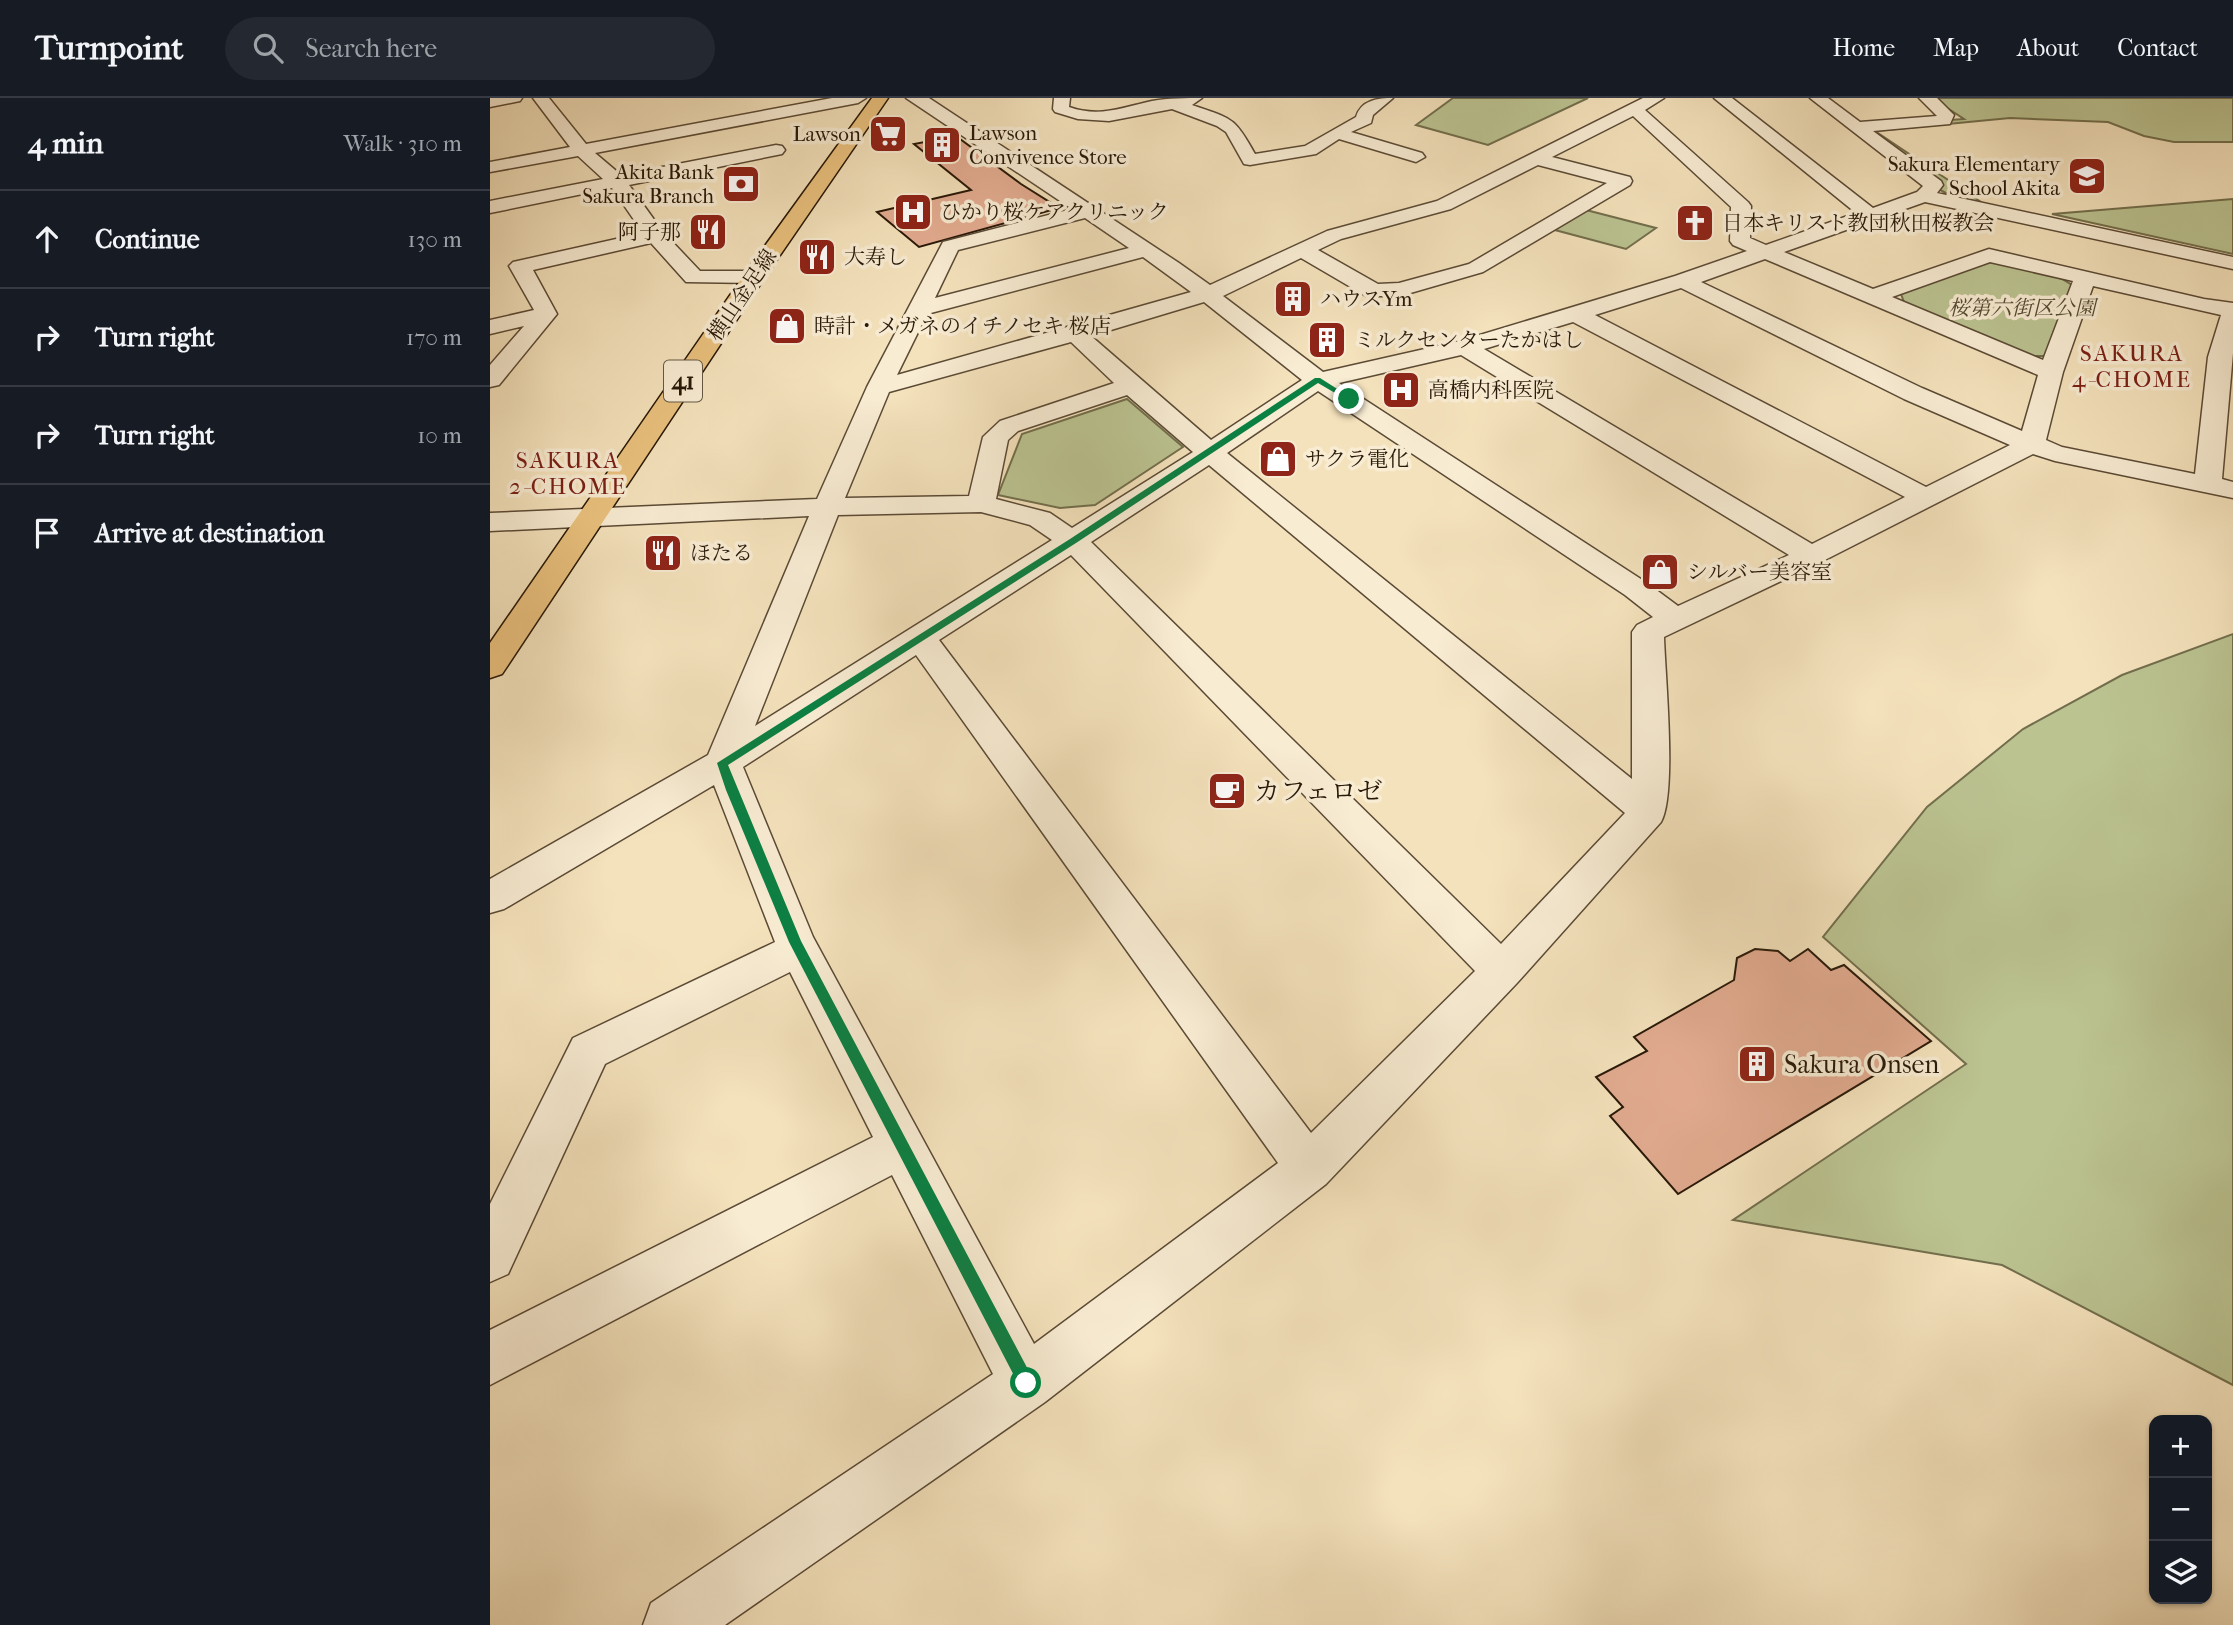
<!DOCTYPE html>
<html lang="en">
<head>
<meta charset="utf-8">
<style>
	body { margin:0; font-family:"IM FELL French Canon","Noto Serif JP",serif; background:#242831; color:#f1f3f6 }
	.controls { position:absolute; right:21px; bottom:21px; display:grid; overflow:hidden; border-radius:14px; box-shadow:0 2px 5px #0004 }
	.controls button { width:63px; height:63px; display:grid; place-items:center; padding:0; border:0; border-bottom:2px solid #363941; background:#171b24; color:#f1f3f6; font:35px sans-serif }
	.stop { position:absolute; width:21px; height:21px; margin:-16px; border:5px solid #0b8043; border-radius:50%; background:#fff }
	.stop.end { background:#0b8043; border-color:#fff; box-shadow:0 2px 7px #0008 }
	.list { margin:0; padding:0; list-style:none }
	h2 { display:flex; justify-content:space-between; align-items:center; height:91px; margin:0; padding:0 28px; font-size:30px }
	h2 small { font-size:23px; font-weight:400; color:#9ea1a6 }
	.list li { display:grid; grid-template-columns:46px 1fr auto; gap:21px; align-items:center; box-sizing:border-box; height:98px; padding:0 28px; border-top:2px solid #363941 }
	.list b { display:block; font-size:26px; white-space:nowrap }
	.list em { font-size:23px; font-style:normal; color:#9ea1a6 }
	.icon { flex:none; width:38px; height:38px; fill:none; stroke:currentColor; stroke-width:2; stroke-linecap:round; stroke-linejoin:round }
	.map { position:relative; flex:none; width:1743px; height:1527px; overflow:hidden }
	header { display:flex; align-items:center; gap:42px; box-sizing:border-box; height:98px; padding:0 35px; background:#171b24; border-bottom:2px solid #363941 }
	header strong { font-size:33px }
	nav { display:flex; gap:38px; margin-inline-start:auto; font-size:24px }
	.search { width:490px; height:63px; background:#242831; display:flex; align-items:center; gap:18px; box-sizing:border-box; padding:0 24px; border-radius:38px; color:#9ea1a6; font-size:26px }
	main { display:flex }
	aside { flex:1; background:#171b24 }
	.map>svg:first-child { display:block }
	.green { fill:#bbc391; stroke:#726e4c; stroke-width:2 }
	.building { fill:#e2ab90; stroke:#281808; stroke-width:2 }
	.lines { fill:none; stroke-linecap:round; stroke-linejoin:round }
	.minor-casing { stroke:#5b4a35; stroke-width:3 }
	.major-casing { stroke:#281808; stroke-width:3 }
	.minor { fill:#f8ecd3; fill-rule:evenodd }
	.major { fill:#eac17e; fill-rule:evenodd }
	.route { fill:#0b8043 }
	.labels { text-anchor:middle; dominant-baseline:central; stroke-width:7; stroke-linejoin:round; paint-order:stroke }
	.far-poi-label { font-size:21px; fill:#281808; stroke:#f8ecd3; text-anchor:start }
	.far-street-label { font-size:21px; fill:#281808; stroke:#f8ecd3 }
	.far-park-label { font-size:21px; font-style:italic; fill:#544b31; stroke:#f8ecd3 }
	.far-neighbourhood-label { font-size:23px; letter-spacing:2px; fill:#7a1f14; stroke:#f8ecd3 }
	.shield { fill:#f8ecd3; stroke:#665845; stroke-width:2 }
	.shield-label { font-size:24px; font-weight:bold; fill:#281808 }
	.poi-label { font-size:26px; fill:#281808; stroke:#f8ecd3; text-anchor:start }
</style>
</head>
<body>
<header>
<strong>Turnpoint</strong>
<div class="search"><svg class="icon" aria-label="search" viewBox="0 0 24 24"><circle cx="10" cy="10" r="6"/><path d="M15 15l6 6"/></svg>Search here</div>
<nav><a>Home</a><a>Map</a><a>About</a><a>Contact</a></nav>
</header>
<main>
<aside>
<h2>4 min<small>Walk · 310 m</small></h2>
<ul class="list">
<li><svg class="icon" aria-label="ahead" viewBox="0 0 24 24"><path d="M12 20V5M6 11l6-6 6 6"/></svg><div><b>Continue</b></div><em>130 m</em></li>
<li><svg class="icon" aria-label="right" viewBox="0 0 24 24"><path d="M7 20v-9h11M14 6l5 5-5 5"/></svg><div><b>Turn right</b></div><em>170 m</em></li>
<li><svg class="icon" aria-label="right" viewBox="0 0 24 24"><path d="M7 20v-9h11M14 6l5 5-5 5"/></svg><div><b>Turn right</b></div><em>10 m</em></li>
<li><svg class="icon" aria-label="arrive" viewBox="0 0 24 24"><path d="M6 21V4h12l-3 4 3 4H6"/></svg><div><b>Arrive at destination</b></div></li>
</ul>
</aside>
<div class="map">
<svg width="1743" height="1527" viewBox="0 0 1743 1527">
	<rect width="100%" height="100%" fill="#f4e2bc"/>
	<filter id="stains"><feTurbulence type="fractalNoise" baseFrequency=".00286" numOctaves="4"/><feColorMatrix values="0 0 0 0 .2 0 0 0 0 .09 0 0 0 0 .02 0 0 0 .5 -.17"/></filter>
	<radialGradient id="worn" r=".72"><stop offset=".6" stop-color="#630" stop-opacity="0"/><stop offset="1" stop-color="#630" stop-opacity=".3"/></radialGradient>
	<!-- green -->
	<path class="green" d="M963,0H1098L998,47L926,27Z
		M1447,0H1743V44H1684L1654,38L1618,24L1520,20L1385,33L1500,110C1449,103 1406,59 1366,29L1474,21L1448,4Z
		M1743,101V156L1562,116Z
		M1096,112L1166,130L1136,151L1065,132Z
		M1494,164C1523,164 1558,170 1582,187L1560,258H1542L1414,204L1411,196Z
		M637,301L693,349L605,407L570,410L508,397L532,336Z
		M1743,536V1287L1512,1167L1243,1122L1476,966L1333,839L1437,709L1533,631L1632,577Z"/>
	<!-- building -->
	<path class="building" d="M466,38L531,86L569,110L429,149L387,114L481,92L424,46Z
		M1265,851L1288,853L1300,863L1318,851L1341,872L1354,867L1441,943L1188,1096L1120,1018L1133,1009L1106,979L1157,953L1144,939L1244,882L1247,860Z"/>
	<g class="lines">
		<defs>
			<path id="minor" d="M0,0H32L30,3L0,9Z
				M43,0H59L96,46L342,0H376L368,5L105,55L131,77L286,47L292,48L295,52L292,56L139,87L173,134L210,173H264L272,174L275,179L272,184L264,185L196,184L161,145L43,172L67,216L9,287L0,289V267L34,228L0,236V222L44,212L19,168L23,164L153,135L122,90L0,115V103L113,81L88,58L0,74V64L80,49Z
				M416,0H439L689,165L720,187L837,133L947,103L1153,0H1174L1155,12L1258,104L1261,108L1260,140L1276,147L1366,115L1224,0H1242L1383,110L1427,94L1433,88L1320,0H1338L1370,24L1447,18L1429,0H1447L1464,17L1460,26L1383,33L1451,83L1453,87L1447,95L1743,159V171L1435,104L1294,154L1383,191L1499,151L1714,201L1743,205V255L1732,381L1743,384V400L1565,363L1543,356L1331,464L1174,539C1175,576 1187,696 1171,724L1027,885L836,1086L555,1304L235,1527H153L161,1505L503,1276L402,1077L0,1287V1232L383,1039L300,874L115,966L18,1176L0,1184V1106L83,940L285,844L224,687L14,811L0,815V781L218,657L319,418L0,433V415L327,401L377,289L453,144L582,111ZM1143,18L1241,109L1240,143L1243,147L1257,153L1185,178L970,243L833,274L733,198L811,160L876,198H910L993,174L1140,87L1142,83L1140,79L1062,59ZM1048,67L1117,85L979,166L909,185L888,186L828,152L851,141L961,111ZM595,120L639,150L445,200L468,152ZM653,159L701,194L407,277L437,216ZM1275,161L1548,277L1532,333L1432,290L1211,184ZM1500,164L1583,183L1553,262L1402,199ZM1603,188L1731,217L1718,259L1705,376L1572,349L1556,342L1573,274ZM1191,190L1414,301L1520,347L1436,389L1105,217ZM714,204L812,282L721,342L601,238ZM1083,224L1415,399L1322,446L994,251ZM581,244L624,285L510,323L493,339L479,398L355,400L399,294ZM971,257L1299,457L1188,508L1157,485L849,285ZM828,293L1135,497L1163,519L1147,527L1142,534V681L737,355ZM637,297L703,354L582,430L560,415L506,401L518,342L528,333ZM719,367L1135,715L1011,846L601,444ZM491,414L540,427L562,442L265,628L348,417ZM581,457L985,873L821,1035L449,542ZM426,557L788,1065L544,1246L323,839L253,669Z
				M564,0H580L579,9C610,20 633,9 662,3C678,0 696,0 712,0L702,7C742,21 744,18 765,56L815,48L866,19C871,2 888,0 903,0L883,17L881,25L861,34L932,55L935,59L926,64L849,41L826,56L760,67L754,66L736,34L727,28L682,11L619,23L588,21L565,14L563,11Z"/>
			<path id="major" d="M382,0H398L275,179L12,576L0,580V545L256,174Z"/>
		</defs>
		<!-- minor casing -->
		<use href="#minor" class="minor-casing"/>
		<!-- major casing -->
		<use href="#major" class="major-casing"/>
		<!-- minor -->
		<use href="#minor" class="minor"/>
		<!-- major -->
		<use href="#major" class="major"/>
	</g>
	<!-- route -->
	<path class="route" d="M825,280H830L863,301L857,302L828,285L586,445L238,667L311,843L542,1279L544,1285L542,1291L536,1293L531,1291L299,844L236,692L227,665L580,441Z"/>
	<!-- icons -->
	<defs>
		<symbol id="supermarket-square" viewBox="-11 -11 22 22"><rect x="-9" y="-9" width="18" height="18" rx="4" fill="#8f2418" stroke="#f8ecd3"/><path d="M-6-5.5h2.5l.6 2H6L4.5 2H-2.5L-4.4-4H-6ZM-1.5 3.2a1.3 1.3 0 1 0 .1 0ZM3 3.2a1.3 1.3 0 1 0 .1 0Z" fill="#fff"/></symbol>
		<symbol id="building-square" viewBox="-11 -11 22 22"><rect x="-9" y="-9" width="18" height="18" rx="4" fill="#8f2418" stroke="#f8ecd3"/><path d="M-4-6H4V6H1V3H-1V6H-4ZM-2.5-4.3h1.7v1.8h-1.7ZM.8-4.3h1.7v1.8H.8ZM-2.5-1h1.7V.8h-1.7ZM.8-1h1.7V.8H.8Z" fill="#fff"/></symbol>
		<symbol id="school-square" viewBox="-11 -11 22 22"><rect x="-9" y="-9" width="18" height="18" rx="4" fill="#8f2418" stroke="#f8ecd3"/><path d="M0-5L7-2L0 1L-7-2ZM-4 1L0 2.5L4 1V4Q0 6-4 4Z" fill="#fff"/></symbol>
		<symbol id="bank-square" viewBox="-11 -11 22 22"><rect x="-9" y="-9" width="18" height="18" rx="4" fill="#8f2418" stroke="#f8ecd3"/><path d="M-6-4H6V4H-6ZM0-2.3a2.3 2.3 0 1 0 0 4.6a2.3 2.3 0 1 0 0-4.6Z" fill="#fff"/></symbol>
		<symbol id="hospital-square" viewBox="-11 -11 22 22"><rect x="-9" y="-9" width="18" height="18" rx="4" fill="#8f2418" stroke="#f8ecd3"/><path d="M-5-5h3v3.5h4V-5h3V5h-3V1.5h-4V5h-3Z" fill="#fff"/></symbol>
		<symbol id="church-square" viewBox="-11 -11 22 22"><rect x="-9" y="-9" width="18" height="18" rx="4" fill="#8f2418" stroke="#f8ecd3"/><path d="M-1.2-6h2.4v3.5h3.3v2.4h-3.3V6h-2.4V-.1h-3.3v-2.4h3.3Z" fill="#fff"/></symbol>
		<symbol id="restaurant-square" viewBox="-11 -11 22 22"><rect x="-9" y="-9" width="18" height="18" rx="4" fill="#8f2418" stroke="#f8ecd3"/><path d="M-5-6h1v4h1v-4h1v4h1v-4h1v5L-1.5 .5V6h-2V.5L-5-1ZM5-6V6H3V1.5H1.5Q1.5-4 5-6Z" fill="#fff"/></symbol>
		<symbol id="shop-square" viewBox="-11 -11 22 22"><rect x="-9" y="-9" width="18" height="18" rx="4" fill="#8f2418" stroke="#f8ecd3"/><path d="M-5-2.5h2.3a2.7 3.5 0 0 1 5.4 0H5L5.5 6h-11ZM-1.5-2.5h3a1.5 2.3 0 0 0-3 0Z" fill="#fff"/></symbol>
		<symbol id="cafe-square" viewBox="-11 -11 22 22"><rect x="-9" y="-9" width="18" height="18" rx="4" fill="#8f2418" stroke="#f8ecd3"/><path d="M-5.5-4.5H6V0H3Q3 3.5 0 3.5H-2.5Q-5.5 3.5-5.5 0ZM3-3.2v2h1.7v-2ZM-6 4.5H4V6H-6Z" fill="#fff"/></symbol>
	</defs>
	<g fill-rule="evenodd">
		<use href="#supermarket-square" x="376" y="14" width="44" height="44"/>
		<use href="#building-square" x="430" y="25" width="44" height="44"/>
		<use href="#school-square" x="1575" y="56" width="44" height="44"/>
		<use href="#bank-square" x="229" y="64" width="44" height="44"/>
		<use href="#hospital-square" x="401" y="92" width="44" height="44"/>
		<use href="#church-square" x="1183" y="103" width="44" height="44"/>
		<use href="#restaurant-square" x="196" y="112" width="44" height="44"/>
		<use href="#restaurant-square" x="305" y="137" width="44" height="44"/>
		<use href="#building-square" x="781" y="179" width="44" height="44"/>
		<use href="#shop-square" x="275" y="206" width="44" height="44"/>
		<use href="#building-square" x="815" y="220" width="44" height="44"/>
		<use href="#hospital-square" x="889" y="270" width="44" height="44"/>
		<use href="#shop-square" x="766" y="339" width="44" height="44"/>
		<use href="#restaurant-square" x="151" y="433" width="44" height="44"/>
		<use href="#shop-square" x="1148" y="452" width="44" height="44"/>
		<use href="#cafe-square" x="715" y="671" width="44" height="44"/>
		<use href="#building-square" x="1245" y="944" width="44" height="44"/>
	</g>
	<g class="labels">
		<!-- far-poi labels -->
		<g class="far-poi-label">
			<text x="479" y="35">Lawson<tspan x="479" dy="24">Convivence Store</tspan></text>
			<text x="371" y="36" text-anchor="end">Lawson</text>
			<text x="1570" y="66" text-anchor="end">Sakura Elementary<tspan x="1570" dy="24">School Akita</tspan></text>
			<text x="224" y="74" text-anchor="end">Akita Bank<tspan x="224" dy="24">Sakura Branch</tspan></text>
			<text x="450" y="114">ひかり桜ケアクリニック</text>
			<text x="1232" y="125">日本キリスト教団秋田桜教会</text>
			<text x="191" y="134" text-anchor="end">阿子那</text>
			<text x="354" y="159">大寿し</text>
			<text x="830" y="201">ハウスYm</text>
			<text x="324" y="228">時計・メガネのイチノセキ 桜店</text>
			<text x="864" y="242">ミルクセンターたかはし</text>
			<text x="938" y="292">高橋内科医院</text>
			<text x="815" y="361">サクラ電化</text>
			<text x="200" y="455">ほたる</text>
			<text x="1197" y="474">シルバー美容室</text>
		</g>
		<!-- far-street labels -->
		<g class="far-street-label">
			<text transform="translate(252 197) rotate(-56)">横山金足線</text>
		</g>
		<!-- far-park labels -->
		<g class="far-park-label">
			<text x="1532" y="210">桜第六街区公園</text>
		</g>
		<!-- far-neighbourhood labels -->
		<g class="far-neighbourhood-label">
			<text x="1642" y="255">SAKURA<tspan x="1642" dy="26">4-CHOME</tspan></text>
			<text x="78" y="362">SAKURA<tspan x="78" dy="26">2-CHOME</tspan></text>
		</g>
		<!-- shield labels -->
		<rect class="shield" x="174" y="262.5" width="38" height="41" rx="5"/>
		<g class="shield-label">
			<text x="193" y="283">41</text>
		</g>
		<!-- poi labels -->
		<g class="poi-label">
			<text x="764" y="693">カフェロゼ</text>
			<text x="1294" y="966">Sakura Onsen</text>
		</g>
	</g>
	<rect width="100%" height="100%" filter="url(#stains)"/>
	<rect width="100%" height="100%" fill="url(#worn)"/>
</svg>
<div class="controls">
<button>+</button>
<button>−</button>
<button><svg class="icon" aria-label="layers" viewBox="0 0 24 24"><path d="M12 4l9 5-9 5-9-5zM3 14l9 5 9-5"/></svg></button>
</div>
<div class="stop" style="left:536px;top:1285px"></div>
<div class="stop end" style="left:859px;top:301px"></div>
</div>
</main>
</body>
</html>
